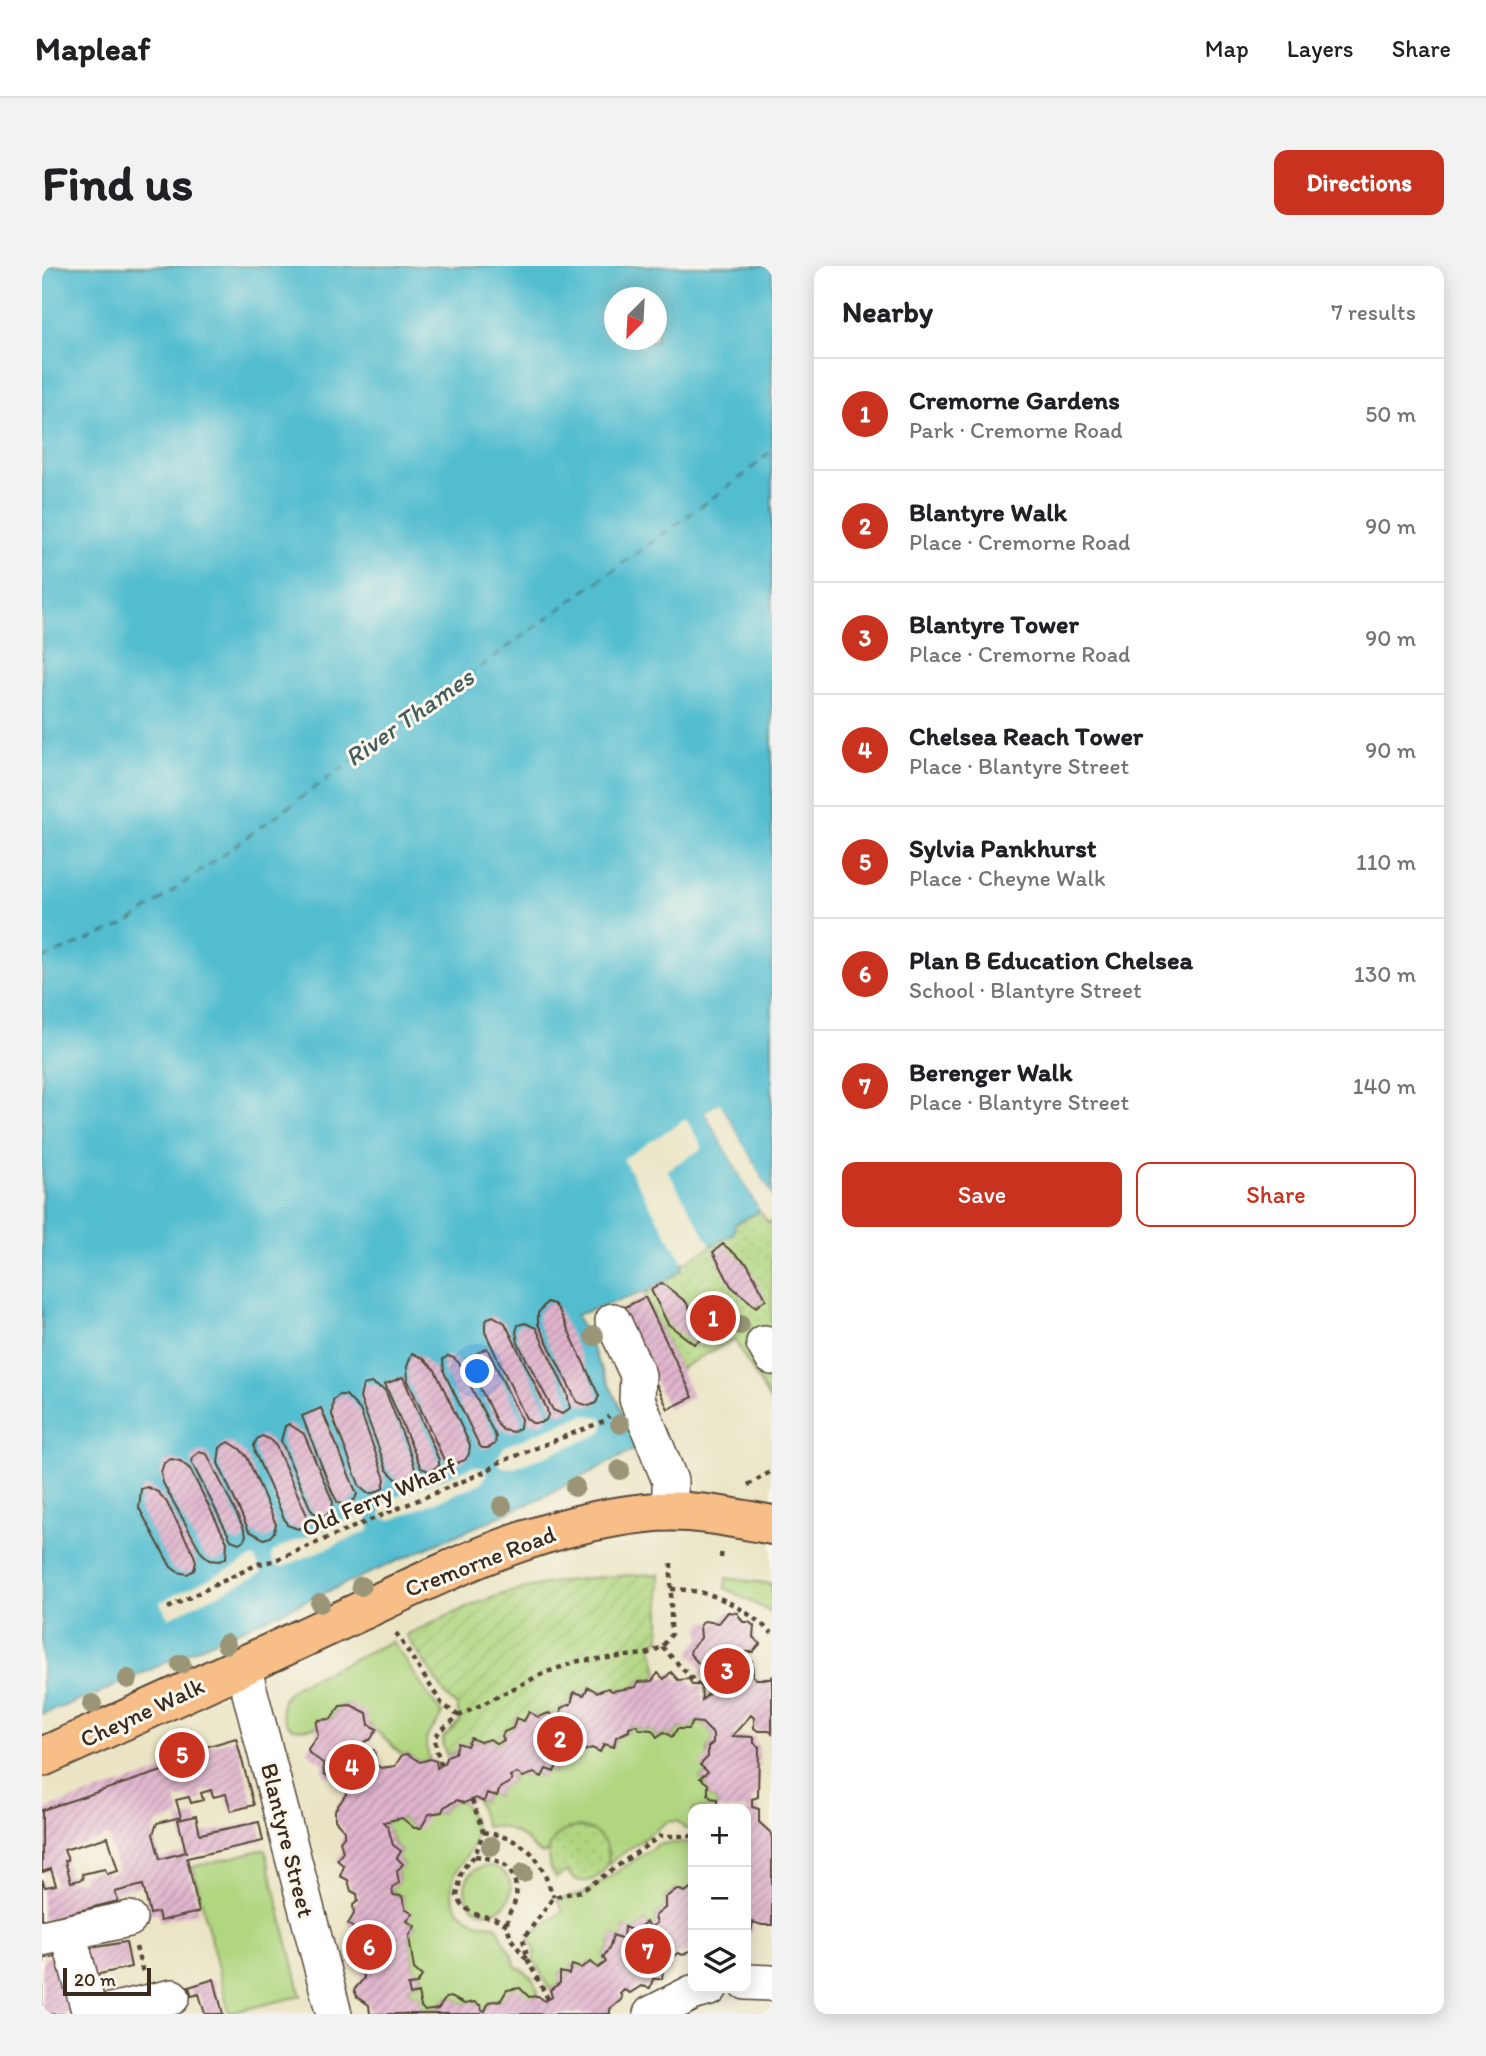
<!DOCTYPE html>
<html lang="en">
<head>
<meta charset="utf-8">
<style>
	body { margin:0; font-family:Itim,sans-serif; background:#f2f2f2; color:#202124 }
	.controls { position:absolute; right:21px; bottom:21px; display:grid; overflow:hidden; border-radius:14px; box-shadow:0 4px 18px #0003 }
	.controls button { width:63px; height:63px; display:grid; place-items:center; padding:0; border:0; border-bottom:2px solid #e0e0e0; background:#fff; color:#202124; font:35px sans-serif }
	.compass { position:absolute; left:562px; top:21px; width:63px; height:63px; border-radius:50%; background:#fff; box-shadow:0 4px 18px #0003; rotate:204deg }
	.scale { position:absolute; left:21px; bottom:18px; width:88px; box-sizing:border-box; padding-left:7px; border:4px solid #3b2a1e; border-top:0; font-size:19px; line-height:24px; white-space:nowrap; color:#3b2a1e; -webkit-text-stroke:5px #fbf7ec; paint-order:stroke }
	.you { position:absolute; left:436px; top:1106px; width:24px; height:24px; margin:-18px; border:5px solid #fff; border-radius:50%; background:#1a73e8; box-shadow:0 0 0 10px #1a73e833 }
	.badge { display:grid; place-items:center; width:46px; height:46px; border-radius:50%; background:#c8321e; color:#fff; font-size:23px; font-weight:700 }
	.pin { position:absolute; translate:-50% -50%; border:4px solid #fff; box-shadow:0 2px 7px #0006 }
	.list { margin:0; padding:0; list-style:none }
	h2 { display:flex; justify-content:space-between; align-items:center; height:91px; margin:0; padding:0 28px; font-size:30px }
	h2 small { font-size:23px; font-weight:400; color:#757577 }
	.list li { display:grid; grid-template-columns:46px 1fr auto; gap:21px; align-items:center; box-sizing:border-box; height:112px; padding:0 28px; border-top:2px solid #e0e0e0 }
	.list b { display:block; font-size:26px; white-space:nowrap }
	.list p { margin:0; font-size:23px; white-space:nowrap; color:#757577 }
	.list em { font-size:23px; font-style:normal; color:#757577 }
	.actions { display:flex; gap:14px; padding:21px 28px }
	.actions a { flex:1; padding:16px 0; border:2px solid #c8321e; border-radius:14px; text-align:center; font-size:24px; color:#c8321e }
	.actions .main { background:#c8321e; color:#fff }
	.icon { flex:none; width:38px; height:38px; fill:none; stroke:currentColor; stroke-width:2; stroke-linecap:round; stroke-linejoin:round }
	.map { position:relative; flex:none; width:730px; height:1748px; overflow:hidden; border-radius:14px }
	header { display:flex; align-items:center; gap:42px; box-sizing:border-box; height:98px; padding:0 35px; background:#fff; border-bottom:2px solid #e0e0e0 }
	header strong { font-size:33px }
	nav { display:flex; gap:38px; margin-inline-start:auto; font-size:24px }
	.intro { display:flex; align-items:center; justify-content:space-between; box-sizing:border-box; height:168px; padding:0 42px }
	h1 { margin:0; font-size:49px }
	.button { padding:18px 32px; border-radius:14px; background:#c8321e; color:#fff; font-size:24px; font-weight:700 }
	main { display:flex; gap:42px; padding:0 42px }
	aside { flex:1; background:#fff; border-radius:14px; box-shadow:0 4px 18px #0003 }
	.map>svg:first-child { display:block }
	.grass { fill:#b0d680; stroke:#76804f; stroke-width:2 }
	.park { fill:url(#park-dots); stroke:#76804f; stroke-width:2 }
	.garden { fill:url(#garden-furrows); stroke:#76804f; stroke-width:2 }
	.water { fill:#53bdd0; stroke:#477477; stroke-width:2; fill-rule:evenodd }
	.pier { fill:#eae4c4 }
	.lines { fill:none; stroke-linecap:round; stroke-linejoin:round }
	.ferry { stroke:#435d5c; stroke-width:2; stroke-dasharray:9 7; stroke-linecap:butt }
	.building { fill:url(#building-hatch); fill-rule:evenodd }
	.minor-casing { stroke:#554637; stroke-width:38 }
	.highway-casing { stroke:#554637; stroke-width:42 }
	.path { stroke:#554637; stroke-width:4.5; stroke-dasharray:5 5; stroke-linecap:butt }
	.minor { stroke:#fff; stroke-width:35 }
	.highway { stroke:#f7be87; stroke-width:38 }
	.tree { fill:#9a9576 }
	.labels { text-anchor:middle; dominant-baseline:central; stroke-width:6; stroke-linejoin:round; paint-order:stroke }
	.street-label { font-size:24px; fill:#3b2a1e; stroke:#fbf7ec }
	.water-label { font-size:26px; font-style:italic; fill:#435d5c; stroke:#fbf7ec }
</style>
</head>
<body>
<header>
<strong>Mapleaf</strong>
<nav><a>Map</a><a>Layers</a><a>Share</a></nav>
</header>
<div class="intro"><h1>Find us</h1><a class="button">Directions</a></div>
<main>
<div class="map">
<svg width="730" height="1748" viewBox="0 0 730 1748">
	<defs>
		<pattern id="park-dots" width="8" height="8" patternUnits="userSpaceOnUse" patternTransform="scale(1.75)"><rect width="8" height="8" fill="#b0d680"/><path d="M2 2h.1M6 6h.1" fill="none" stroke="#98b86e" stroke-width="1.8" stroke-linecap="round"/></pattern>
		<pattern id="garden-furrows" width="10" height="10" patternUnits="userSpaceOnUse" patternTransform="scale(1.75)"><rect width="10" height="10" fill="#b0d680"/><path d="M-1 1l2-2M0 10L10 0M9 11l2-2" fill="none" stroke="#98b86e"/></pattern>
		<pattern id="building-hatch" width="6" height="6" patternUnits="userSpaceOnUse" patternTransform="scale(1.75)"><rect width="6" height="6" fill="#e0b4cd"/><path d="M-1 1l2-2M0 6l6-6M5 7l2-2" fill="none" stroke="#b793a6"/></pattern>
	</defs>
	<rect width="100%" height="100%" fill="#fbf7ec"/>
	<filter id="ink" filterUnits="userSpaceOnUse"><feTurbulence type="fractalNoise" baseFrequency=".0143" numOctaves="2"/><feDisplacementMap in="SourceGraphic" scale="14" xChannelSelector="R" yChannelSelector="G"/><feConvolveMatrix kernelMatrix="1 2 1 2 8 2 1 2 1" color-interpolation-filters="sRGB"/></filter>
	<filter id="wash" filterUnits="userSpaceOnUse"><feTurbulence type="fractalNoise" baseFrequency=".00686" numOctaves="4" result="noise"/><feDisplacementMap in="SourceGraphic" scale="28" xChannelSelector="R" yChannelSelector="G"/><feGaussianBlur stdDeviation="1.57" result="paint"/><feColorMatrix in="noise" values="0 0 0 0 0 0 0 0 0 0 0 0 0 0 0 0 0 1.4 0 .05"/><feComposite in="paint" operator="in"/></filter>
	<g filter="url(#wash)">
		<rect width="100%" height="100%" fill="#eae4c4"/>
		<!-- grass -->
		<path class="grass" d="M684,1312L730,1318V1347L683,1322Z
			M350,1375L391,1436L401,1448C391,1468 377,1466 388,1493L378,1496L365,1488L360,1489C343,1472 325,1457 309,1439L298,1440L289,1453L277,1454L275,1461C268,1462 259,1464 252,1462C241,1459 238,1444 241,1434C243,1429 249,1425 252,1421Z
			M651,1456L660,1457L671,1468V1477L666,1481V1506L658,1512L666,1518V1528L669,1532L675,1533V1542L651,1543V1563H643L635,1555L625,1556L566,1598L567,1588L560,1573L528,1562C518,1567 510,1573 507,1585L501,1588C492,1585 490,1579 483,1573C472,1565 457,1558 444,1561L434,1532L441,1536L445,1527L455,1530L458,1522L470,1514L468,1510L475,1507L481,1511L492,1507L500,1511L504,1503L512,1506L516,1497L525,1492L526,1486L534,1483L539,1486L550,1482L558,1486L562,1478L571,1481L574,1471L587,1465V1461L594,1459L597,1463L610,1464L615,1471L622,1466L630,1471L635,1463H646Z
			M415,1534L422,1537C426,1545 434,1559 433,1568C432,1592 403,1604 411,1632C413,1638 414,1642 419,1646C430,1655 439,1659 454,1659C458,1664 459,1668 461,1674C465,1684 472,1688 473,1700C485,1705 496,1716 496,1730L447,1736L443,1745L440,1744L438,1739L432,1736L422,1738L409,1731L404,1732L396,1743L383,1745L379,1741L376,1728L368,1729L366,1719L375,1718L380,1710L372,1703L367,1670L373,1660L365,1655L360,1630L351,1629L350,1621L357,1617L355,1605L361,1598L355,1592L359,1585C345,1574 352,1567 341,1556L360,1552L372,1562L387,1548L400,1546L402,1541Z
			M651,1576V1620L643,1626L634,1623L623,1632V1642L613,1650L615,1657L609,1661L604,1656L592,1665L582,1661L581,1673L571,1669L567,1683L561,1690L564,1696L556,1702L549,1696L539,1702L530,1699L527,1708L518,1706V1717L508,1724L492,1694L493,1685L487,1669L521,1645L515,1634L541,1628L617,1578Z
			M223,1583L259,1730L187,1747L151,1601Z
			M423 1623a23 23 0 1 1 46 0a23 23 0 1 1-46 0Z"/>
		<!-- park -->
		<path class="park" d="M718,945L726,957L730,955V1138L692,1073L637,1103L603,1031L605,1025L638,1006L641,996L692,967V958Z
			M537,1561C549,1563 557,1567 563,1578C577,1605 541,1630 525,1605L514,1612C498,1589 508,1564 537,1561Z"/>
		<!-- garden -->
		<path class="garden" d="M618,1308V1372L610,1379L616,1407L610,1415L596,1416L594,1421L570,1425L566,1422L555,1426L546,1421L542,1429L532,1426L529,1438L519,1442V1450L512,1453L507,1447L496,1451L487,1447L482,1455L474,1452L471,1462L460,1470L462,1474L455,1478L448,1473L438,1476L429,1472L425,1480L405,1490L401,1480V1472L418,1455L415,1440L406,1432L364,1369C398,1354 432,1336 469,1326C518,1312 568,1310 618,1308Z"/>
		<!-- water -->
		<path class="water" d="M8,0H730V930L678,838L663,846L718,945L693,958L692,967L641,996L639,1005L605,1025L534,1049L597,1181L497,1233L140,1389L55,1428L0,1448V5ZM572,32H614V74H572Z"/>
		<!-- pier -->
		<path class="pier" d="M678,837L730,930V933L727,931L677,842L668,848L721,943L720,948L663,846Z
			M644,853L661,882L625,904L669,980L641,996L581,893Z
			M542,1149L553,1150L559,1151L562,1155V1161L558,1168L472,1202L460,1201L456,1197L455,1192L463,1180Z
			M431,1200L440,1201L445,1205L444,1210L439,1217L350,1254L343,1253L339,1249L340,1240L346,1234Z
			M315,1250H322L327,1254L328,1259L326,1265L241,1301L234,1300L231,1295L229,1291L231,1286L239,1281Z
			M212,1291L220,1307L126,1352L118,1336Z"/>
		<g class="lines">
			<!-- ferry -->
			<path class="ferry" d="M0,693L87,657L706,206L730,184"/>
		</g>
		<g id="blocks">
			<!-- building -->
			<path class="building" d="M681,978L706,999L724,1033L714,1041L689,1020L671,986Z
				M620,1017L644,1036L663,1071L652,1078L626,1058L609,1024Z
				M603,1031L651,1131L626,1143L579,1043Z
				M505,1036L512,1038L517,1044L557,1130L554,1137L547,1140L535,1136L496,1058V1047Z
				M451,1050L463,1057L505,1143L506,1149L504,1154L498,1157H490L484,1152L443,1066V1057L446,1052Z
				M483,1057L494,1062L525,1127L528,1142L520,1148L511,1144L476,1077L474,1066L476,1059Z
				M445,1082L479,1153L478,1162L471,1166L461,1164L456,1159L424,1093Z
				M370,1087L381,1092L393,1104L428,1179L427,1188L423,1194L415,1197L406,1196L401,1192L366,1115L365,1101Z
				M406,1090L412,1092L417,1097L454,1171L453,1178L446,1182H440L437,1179L402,1106L401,1093Z
				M361,1111L397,1194V1200L387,1205L379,1202L343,1118Z
				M329,1117L343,1124L371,1195L373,1203L372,1210L361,1216L354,1213L345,1204L318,1132L321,1119Z
				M297,1129H304L318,1144L343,1213L341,1222L332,1227H325L318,1221L290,1149L291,1134Z
				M279,1142L315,1228L313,1233L304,1239L296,1237L291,1228L260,1150Z
				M247,1158L262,1168L291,1236L290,1242L284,1250L272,1247L269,1244L239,1175L243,1160Z
				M220,1170L227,1173L234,1180L264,1247L265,1253L262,1260L256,1263L245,1259L213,1187L212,1179L215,1173Z
				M187,1176L198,1183L205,1191L234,1258L232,1266L228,1271L222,1273L207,1265L176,1197L178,1182L182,1178Z
				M157,1186L165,1188L201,1261L204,1269L202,1274L197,1277L189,1274L150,1197L151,1191Z
				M129,1193L138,1195L148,1203L185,1276L184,1292L177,1295L167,1294L159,1286L121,1217L119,1206L122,1197Z
				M105,1221L116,1226L124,1235L152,1289L154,1296L152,1304L145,1308L136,1306L129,1301L97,1242L99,1223Z
				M686,1346L695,1347L701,1356H707L712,1360L711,1371L718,1378L711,1386H703L702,1395H710L711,1410L714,1413H728L730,1411V1467L727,1465H716L712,1462V1452L709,1449L690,1470L712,1471V1477L717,1481L716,1531L710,1533V1541L717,1543V1556L730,1568V1659H720L711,1656L709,1666H704V1543H675V1533L669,1532L666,1528V1518L658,1512L666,1506L658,1499L666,1491V1481L671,1477V1468L660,1457L651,1456L646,1463H635L630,1471L622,1466L615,1471L610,1464L597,1463L594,1459L587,1461V1465L574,1471L572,1481L562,1478L558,1486L550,1482L539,1486L534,1483L526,1486L525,1492L516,1497L512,1506L504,1503L500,1511L492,1507L481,1511L475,1507L468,1510L470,1514L468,1516L458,1522L455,1530L445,1527L442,1536L434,1532L422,1537L415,1534L402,1541L400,1546L387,1548L379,1562H372L360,1552L341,1556L346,1561L351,1579L359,1585L355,1592L361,1598L355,1605L357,1617L350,1621L351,1629L360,1630L363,1642L371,1647L365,1655L373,1660L367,1670L372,1703L380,1710L375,1718L366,1719L368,1729L376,1727L379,1741L383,1745L396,1743L404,1732L409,1731L422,1738L432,1736L438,1739L440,1744L443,1745L447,1736L459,1734L465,1724L478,1722L487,1731L496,1730L503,1735L510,1731L508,1724L518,1717V1706L527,1708L530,1699L539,1702L549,1696L556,1702L564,1696L561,1691L567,1683L571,1669L581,1673L582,1661L592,1665L604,1656L609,1661L615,1657L613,1650L623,1642V1632L635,1623L643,1626L651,1620V1683L641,1689L636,1687L629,1692L630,1697L621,1704L620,1713H611L608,1722L599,1720L588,1727L582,1724L578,1728L580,1731L579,1734L568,1743V1748H328L327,1739L315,1731L312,1724L322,1712L319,1701L322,1697H326L325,1692L319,1687L317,1677L309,1673L313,1663L306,1658L312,1648L311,1639L316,1635L315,1628L309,1625L306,1614L298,1610L302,1600L295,1594L301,1586L298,1575L302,1570V1564L293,1554V1544L304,1528V1524L307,1520L297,1510L287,1511L282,1508L281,1497L267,1487L266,1483L276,1469L274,1458L276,1454L289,1453L298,1440L309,1439L325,1447L327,1459L335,1463L329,1473L322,1476L324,1485L332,1484L335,1499L339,1502L353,1500L360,1489L365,1488L378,1496L388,1493L394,1495L395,1502L402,1497L405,1490L413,1487L416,1477L425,1480L429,1472L438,1476L448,1473L455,1478L462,1474L460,1470L462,1466L471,1462L474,1452L482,1455L487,1446L496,1451L507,1447L510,1449L512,1453L519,1450V1442L529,1438L532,1426L542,1429L546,1421L555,1426L566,1422L570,1425L594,1421L596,1416L610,1415L616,1407L622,1413L629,1406L636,1414L647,1413L650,1419H659L660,1434L676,1419L673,1414H664L659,1410V1400L648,1388L649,1383L659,1372L658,1360L662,1355L677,1357Z
				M194,1472L212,1539L189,1545L184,1528L171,1531L169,1524L159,1527L161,1534L149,1537L147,1531L134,1534L139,1551L115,1557L111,1568L118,1593L144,1586L136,1554L154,1550L158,1568L217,1556L221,1575L145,1592L157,1646L118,1655L116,1646L108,1648L101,1619L73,1626L76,1635L0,1654V1613L3,1621L14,1619L9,1603L0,1606V1544L126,1503L123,1493ZM66,1571L76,1605L65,1608L63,1603L40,1608L41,1613L29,1616L23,1595L26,1594L22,1584Z
				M84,1676L89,1701L49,1710L43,1683Z
				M17,1689L36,1748H0V1696H2L1,1693Z
				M172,1713L181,1748H163L157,1728L150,1730L147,1721Z"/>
		</g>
	</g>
	<g filter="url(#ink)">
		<use href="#blocks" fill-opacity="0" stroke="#554637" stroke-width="2"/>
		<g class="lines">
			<defs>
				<path id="minor" d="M571,1055L596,1109L595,1133L628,1215V1245
					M722,1077L730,1091
					M201,1400L292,1748
					M26,1667L48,1748
					M0,1672L87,1653
					M704,1716L730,1717
					M55,1748L130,1731
					M609,1748L650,1727L668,1722"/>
				<path id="highway" d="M0,1491C107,1444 213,1394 319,1345C410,1302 502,1257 604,1247C647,1242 688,1251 730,1259"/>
			</defs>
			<!-- minor casing -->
			<use href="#minor" class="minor-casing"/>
			<!-- highway casing -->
			<use href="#highway" class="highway-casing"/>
			<!-- path -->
			<path class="path" d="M706,1219L730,1205
				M679,1292L680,1282
				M629,1323C672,1324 698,1339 730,1367
				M126,1342L216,1298L231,1295L445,1205L456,1197L562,1155L567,1150
				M354,1367L400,1438L417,1450
				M620,1381L656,1419
				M399,1499L394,1482L393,1471L399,1464L417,1450L502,1407L537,1395L604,1388L620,1381L629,1369V1293
				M430,1534L441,1566L433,1590L425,1597L419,1608L415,1630L420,1639L432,1648L455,1653L465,1659L469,1673L485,1694
				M441,1566C459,1569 479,1575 492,1590C501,1601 506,1618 512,1631
				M433,1590C452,1593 467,1595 473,1616C474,1622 475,1626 474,1632C471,1643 466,1645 465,1659
				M94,1681L101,1707
				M506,1733L486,1695L481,1673L512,1631L540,1625L618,1570H651"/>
			<!-- minor -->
			<use href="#minor" class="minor"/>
			<!-- highway -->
			<use href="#highway" class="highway"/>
		</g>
		<!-- trees -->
		<g class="tree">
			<circle cx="698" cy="1059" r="10"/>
			<circle cx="552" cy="1070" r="10"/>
			<circle cx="578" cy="1158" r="10"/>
			<circle cx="578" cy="1204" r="10"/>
			<circle cx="533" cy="1221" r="10"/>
			<circle cx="460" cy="1240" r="10"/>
			<circle cx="319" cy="1320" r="10"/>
			<circle cx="278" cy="1337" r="10"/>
			<circle cx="184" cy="1378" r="10"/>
			<circle cx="139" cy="1398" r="10"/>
			<circle cx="86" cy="1413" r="10"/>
			<circle cx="50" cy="1438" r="10"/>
			<circle cx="449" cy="1580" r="10"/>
			<circle cx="481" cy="1607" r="10"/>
		</g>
	</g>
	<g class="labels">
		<!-- street labels -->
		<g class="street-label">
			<text transform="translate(337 1231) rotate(-23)">Old Ferry Wharf</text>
			<text transform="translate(438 1295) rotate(-21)">Cremorne Road</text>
			<text transform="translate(100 1446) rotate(-25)">Cheyne Walk</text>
			<text transform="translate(246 1574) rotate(76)">Blantyre Street</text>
		</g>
		<!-- water labels -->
		<g class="water-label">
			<text transform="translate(367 451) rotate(-35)">River Thames</text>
		</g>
	</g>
</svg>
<div class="controls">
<button>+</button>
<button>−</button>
<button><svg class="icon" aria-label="layers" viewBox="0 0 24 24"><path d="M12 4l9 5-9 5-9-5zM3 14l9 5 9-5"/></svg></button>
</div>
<svg class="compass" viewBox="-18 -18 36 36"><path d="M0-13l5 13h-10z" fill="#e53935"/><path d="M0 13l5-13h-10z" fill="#757577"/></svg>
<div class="scale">20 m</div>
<div class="you"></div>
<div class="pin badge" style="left:671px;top:1052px">1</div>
<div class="pin badge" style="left:518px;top:1473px">2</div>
<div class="pin badge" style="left:685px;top:1405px">3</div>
<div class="pin badge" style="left:310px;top:1501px">4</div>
<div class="pin badge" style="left:140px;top:1489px">5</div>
<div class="pin badge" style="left:327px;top:1681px">6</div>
<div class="pin badge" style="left:606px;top:1685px">7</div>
</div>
<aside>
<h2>Nearby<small>7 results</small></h2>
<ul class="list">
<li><span class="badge">1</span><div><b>Cremorne Gardens</b><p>Park · Cremorne Road</p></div><em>50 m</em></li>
<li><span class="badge">2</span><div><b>Blantyre Walk</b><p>Place · Cremorne Road</p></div><em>90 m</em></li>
<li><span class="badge">3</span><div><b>Blantyre Tower</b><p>Place · Cremorne Road</p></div><em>90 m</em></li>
<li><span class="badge">4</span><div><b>Chelsea Reach Tower</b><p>Place · Blantyre Street</p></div><em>90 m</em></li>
<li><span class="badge">5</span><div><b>Sylvia Pankhurst</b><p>Place · Cheyne Walk</p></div><em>110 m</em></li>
<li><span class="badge">6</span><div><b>Plan B Education Chelsea</b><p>School · Blantyre Street</p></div><em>130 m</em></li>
<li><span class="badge">7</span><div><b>Berenger Walk</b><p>Place · Blantyre Street</p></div><em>140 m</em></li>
</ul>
<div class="actions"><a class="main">Save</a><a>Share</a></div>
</aside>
</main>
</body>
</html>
